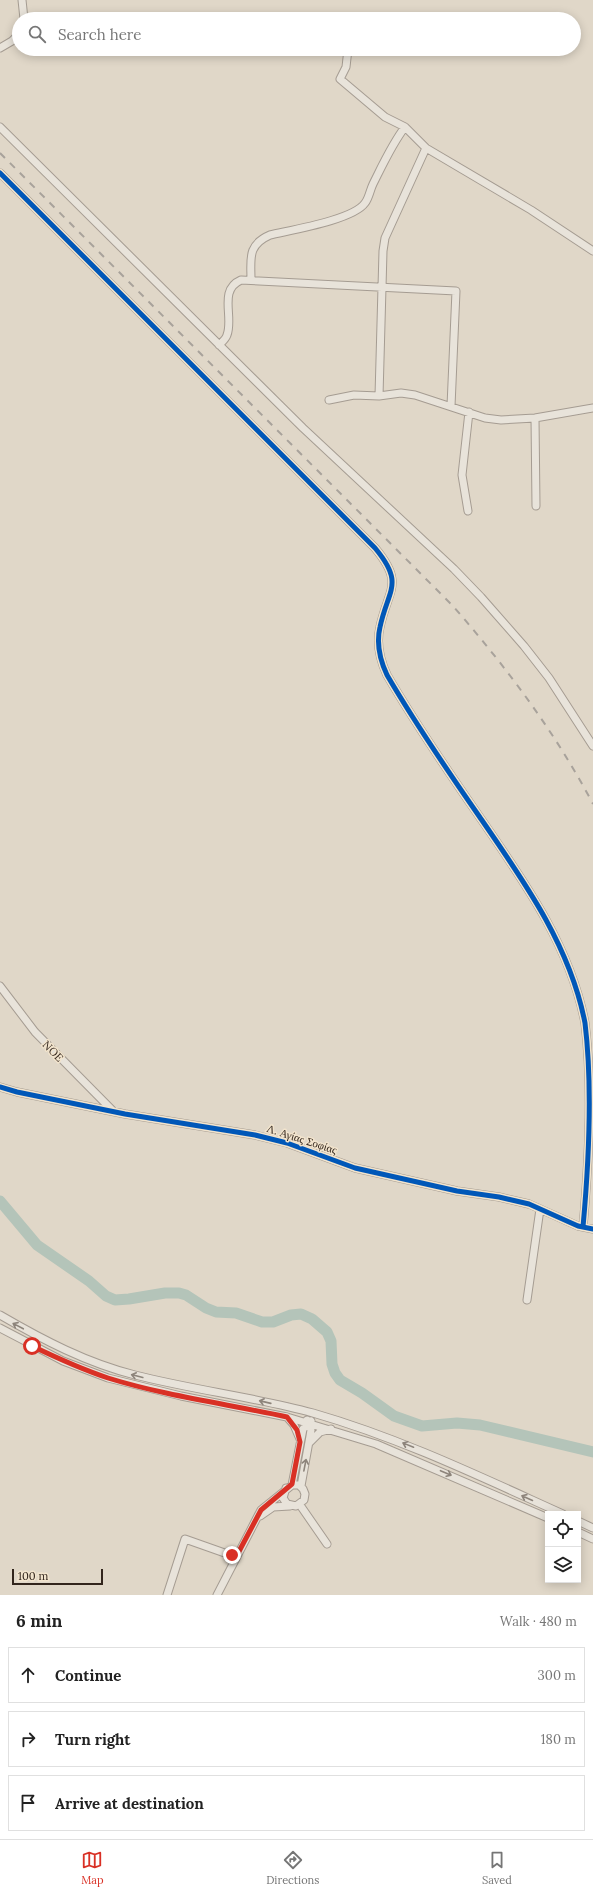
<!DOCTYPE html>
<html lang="en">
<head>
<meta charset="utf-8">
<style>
	body { margin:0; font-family:Lora,serif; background:#f6f6f6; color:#222 }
	.controls { position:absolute; right:12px; bottom:12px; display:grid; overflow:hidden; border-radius:0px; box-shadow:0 2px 10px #0003 }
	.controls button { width:36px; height:36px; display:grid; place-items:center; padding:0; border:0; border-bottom:1px solid #e0e0e0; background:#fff; color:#222; font:20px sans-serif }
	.scale { position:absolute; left:12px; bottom:10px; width:91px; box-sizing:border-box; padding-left:4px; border:2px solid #32251c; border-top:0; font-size:11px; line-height:14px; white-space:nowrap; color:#32251c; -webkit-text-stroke:3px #f2e4cd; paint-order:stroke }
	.stop { position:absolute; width:12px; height:12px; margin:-9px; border:3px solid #d93025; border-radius:50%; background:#fff }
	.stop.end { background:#d93025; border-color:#fff; box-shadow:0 1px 4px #0008 }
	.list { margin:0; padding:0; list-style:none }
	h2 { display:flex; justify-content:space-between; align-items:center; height:52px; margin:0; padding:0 16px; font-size:17px }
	h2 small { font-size:13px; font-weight:400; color:#767676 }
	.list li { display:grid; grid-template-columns:26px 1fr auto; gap:12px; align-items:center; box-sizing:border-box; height:56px; margin:0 8px 8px; padding:0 8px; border:1px solid #e0e0e0; border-radius:0px }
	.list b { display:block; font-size:15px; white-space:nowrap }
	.list em { font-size:13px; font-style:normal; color:#767676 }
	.icon { flex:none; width:22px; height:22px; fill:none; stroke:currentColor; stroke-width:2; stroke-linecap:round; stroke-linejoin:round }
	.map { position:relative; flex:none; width:593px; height:1595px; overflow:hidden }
	.search { position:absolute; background:#fff; box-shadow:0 2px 10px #0003; left:12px; right:12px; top:12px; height:44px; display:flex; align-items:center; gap:10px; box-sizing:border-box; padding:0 14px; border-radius:22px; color:#767676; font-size:15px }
	.sheet { height:244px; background:#fff }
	nav { display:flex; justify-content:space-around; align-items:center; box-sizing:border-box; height:56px; border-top:1px solid #e0e0e0; background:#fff; font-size:11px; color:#767676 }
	nav a { display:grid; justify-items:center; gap:2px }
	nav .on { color:#d93025 }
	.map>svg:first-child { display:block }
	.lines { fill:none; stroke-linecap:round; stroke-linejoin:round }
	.river { stroke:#b4c4b9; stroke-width:11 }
	.minor-casing { stroke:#a59c92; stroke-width:9 }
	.minor { stroke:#e8e3da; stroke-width:7 }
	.rail { stroke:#a8a29b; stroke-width:2; stroke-dasharray:7 7; stroke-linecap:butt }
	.cycleway-casing { stroke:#f2e4cd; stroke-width:8 }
	.cycleway { stroke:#0057b8; stroke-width:5 }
	.oneway { stroke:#8d847b }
	.route { stroke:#d93025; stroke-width:5 }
	.labels { text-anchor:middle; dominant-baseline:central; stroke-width:3; stroke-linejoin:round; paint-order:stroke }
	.street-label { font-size:11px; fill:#32251c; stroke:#f2e4cd }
</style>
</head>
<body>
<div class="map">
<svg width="593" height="1595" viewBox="0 0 593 1595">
	<rect width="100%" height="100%" fill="#e0d7c8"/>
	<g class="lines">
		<!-- river -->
		<path class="river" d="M0,1201L37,1245L89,1281L106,1296L115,1300L129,1299L165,1293H179L186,1295L206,1308L216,1312L236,1313L262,1322H273L291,1315L301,1314L312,1319L327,1332L331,1341L332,1364L335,1373L340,1380L362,1393L394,1416L422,1426L457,1423L480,1425L593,1452"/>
		<defs>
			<path id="minor" d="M22,0L24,19
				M0,48L12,41L19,34
				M348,49L346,67L340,79L385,117L405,127L426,148L531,210L593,251
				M0,127L303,428L454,569L481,597L524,646L549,678L593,746
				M0,173L375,548C405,584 388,589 380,627C376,644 380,660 387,675C415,723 447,770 479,816C523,880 570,945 585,1023C593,1089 589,1161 583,1227
				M251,280C251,259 247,245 270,235C291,230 353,220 365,203C369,198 370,190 373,184C383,164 392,144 405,127
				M219,345C222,342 226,339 227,335C234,317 218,290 241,280L456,291L451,406
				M379,396L383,251L385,238L426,148
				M329,400L354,395L379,396L401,393L415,395L485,418L501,420L535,418L593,408
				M535,418L536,506
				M468,511L462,475L469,412
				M0,986L35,1032L112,1110
				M0,1087L17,1092L125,1114L255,1135L287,1143L355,1168L457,1191L499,1197L529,1204L578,1226L593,1229
				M527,1300L540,1209
				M0,1315C43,1340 87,1363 135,1375C194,1390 254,1397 313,1413C400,1438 481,1477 563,1514
				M0,1328L63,1361L108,1378L181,1396L287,1417L376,1444L548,1518
				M287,1417L294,1425L300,1439
				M310,1442L320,1432L331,1429
				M292,1485L303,1429L311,1421
				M301,1486L310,1436L311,1430L307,1420
				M300,1505L327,1544
				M260,1516L273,1507L290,1506
				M578,1521L593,1528
				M578,1532L593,1539
				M167,1595L185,1539L236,1557
				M217,1595L261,1510L292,1485H299L303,1489L305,1494L304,1500L296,1506L287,1504L283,1498L286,1488"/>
		</defs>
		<!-- minor casing -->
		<use href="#minor" class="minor-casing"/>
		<!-- minor -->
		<use href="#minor" class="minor"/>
		<!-- rail -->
		<path class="rail" d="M0,153L453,606C507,668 555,732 593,804"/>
		<defs>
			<path id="cycleway" d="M0,173L375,548C405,584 388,589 380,627C376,644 380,660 387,675C415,723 447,770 479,816C523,880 570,945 585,1023C593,1089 589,1161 583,1227
				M0,1087L17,1092L125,1114L255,1135L287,1143L355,1168L457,1191L499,1197L529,1204L578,1226L593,1229"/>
		</defs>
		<!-- cycleway casing -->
		<use href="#cycleway" class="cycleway-casing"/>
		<!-- cycleway -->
		<use href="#cycleway" class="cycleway"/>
	</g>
	<!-- one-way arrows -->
	<defs><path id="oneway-shaft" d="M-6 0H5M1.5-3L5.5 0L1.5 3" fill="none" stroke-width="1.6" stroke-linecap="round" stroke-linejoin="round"/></defs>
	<g class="oneway">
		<use href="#oneway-shaft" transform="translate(18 1326) rotate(-152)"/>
		<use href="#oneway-shaft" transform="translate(137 1376) rotate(-166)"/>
		<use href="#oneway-shaft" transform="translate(265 1402) rotate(-167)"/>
		<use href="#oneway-shaft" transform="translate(408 1445) rotate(-158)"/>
		<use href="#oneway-shaft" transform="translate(305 1465) rotate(-79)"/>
		<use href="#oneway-shaft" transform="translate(446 1473) rotate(23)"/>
		<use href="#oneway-shaft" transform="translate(527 1498) rotate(-156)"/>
	</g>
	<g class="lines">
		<!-- route -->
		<path class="route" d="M32,1346C57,1358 81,1369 108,1378C166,1396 227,1404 287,1417L297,1430L300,1442L292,1484L261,1510L236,1557L232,1555"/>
	</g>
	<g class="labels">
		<!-- street labels -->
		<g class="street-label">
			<text transform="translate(53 1051) rotate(46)">NOE</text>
			<text transform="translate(302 1139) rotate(18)">Λ. Αγίας Σοφίας</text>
		</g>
	</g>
</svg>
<div class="controls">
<button><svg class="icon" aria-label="locate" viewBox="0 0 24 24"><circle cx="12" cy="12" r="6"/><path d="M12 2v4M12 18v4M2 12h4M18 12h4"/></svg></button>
<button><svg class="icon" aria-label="layers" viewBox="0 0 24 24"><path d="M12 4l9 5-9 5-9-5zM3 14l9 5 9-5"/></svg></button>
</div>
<div class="scale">100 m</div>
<div class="stop" style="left:32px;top:1346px"></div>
<div class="stop end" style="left:232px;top:1555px"></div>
<div class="search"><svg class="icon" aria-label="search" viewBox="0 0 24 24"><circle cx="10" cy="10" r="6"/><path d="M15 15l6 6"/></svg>Search here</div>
</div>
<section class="sheet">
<h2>6 min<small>Walk · 480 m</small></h2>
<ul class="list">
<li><svg class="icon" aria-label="ahead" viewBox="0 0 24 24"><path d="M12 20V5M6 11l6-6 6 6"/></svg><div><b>Continue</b></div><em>300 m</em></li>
<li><svg class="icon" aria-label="right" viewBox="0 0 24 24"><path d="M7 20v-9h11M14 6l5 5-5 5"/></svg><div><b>Turn right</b></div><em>180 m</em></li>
<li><svg class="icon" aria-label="arrive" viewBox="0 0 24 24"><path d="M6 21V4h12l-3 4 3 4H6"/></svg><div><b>Arrive at destination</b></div></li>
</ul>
</section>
<nav>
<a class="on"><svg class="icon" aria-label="map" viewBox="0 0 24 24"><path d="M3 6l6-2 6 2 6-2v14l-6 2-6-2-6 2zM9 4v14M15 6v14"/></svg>Map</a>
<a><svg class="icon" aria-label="directions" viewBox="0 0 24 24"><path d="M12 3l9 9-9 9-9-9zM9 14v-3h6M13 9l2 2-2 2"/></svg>Directions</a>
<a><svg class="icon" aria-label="saved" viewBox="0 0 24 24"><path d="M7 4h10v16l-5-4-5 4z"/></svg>Saved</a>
</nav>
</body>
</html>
